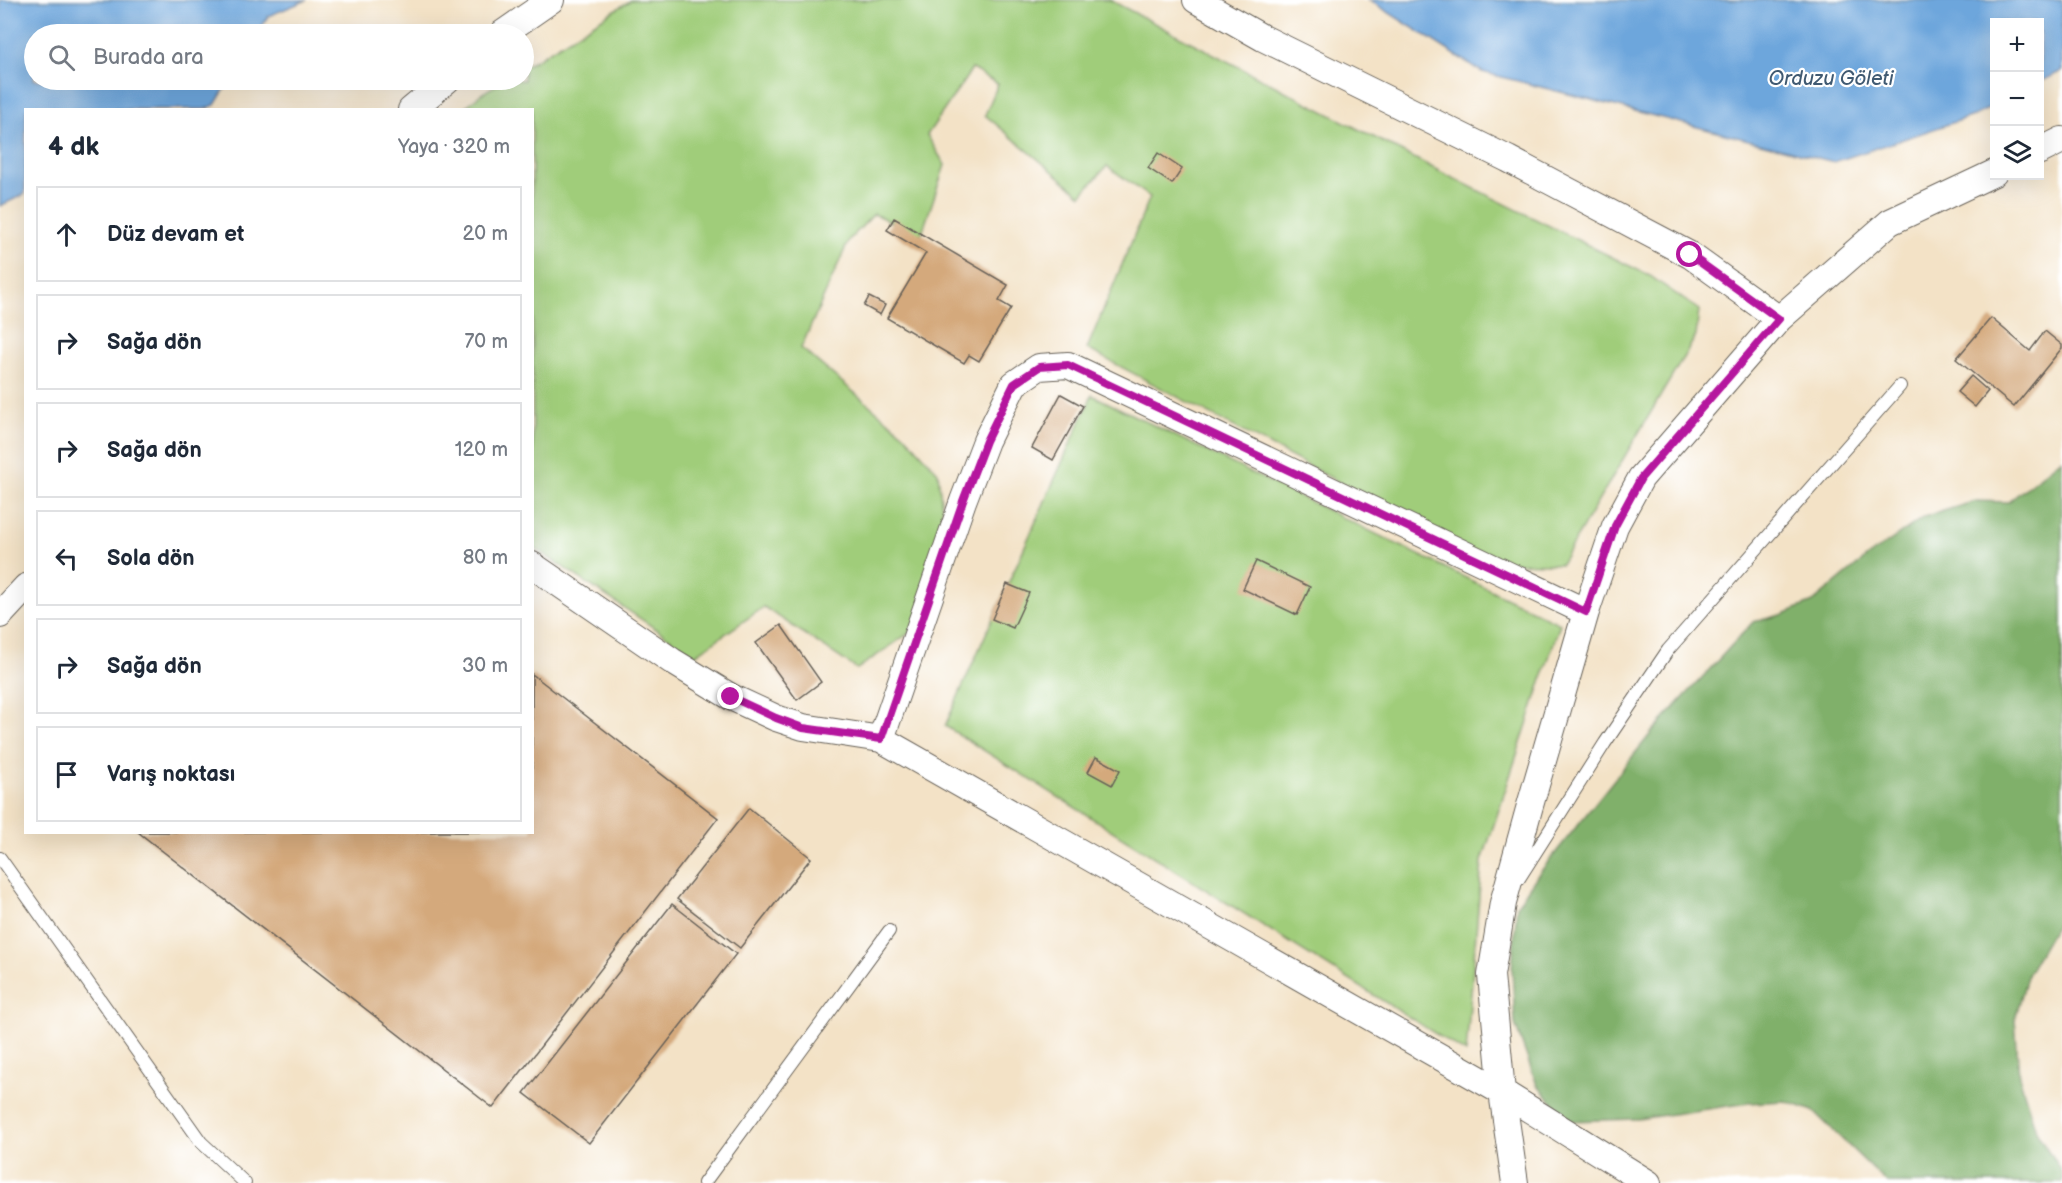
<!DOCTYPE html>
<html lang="tr">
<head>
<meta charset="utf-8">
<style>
	body { margin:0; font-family:"Balsamiq Sans",sans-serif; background:#f6f6f7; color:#1f2937 }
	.controls { position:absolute; right:18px; top:18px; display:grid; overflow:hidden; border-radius:0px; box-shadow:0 6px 24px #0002 }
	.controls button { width:54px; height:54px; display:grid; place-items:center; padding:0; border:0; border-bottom:2px solid #e0e1e3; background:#fff; color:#1f2937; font:30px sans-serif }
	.stop { position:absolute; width:18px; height:18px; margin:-14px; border:4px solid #b5179e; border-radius:50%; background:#fff }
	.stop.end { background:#b5179e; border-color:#fff; box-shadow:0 2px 6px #0008 }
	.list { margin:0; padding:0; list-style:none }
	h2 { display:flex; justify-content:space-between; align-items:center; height:78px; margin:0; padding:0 24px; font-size:26px }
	h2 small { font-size:20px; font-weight:400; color:#747a83 }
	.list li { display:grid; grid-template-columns:39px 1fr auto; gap:18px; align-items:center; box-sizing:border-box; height:96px; margin:0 12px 12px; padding:0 12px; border:2px solid #e0e1e3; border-radius:0px }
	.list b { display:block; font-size:22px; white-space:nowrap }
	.list em { font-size:20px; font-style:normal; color:#747a83 }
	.icon { flex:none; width:33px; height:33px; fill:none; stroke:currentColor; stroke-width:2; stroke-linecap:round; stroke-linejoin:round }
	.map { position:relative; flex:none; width:2062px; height:1183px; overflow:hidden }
	.search { position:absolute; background:#fff; box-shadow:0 6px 24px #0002; left:24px; top:24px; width:510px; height:66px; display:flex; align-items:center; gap:15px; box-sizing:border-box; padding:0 21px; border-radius:33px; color:#747a83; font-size:22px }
	.panel { position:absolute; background:#fff; box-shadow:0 6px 24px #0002; left:24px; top:108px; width:510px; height:726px; border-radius:0px }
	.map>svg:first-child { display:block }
	.green { fill:#a0cd7a; stroke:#5e744b; stroke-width:1.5 }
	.forest { fill:#80b06a; stroke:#4e6643; stroke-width:1.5 }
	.water { fill:#6da6dc; stroke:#44617c; stroke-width:1.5 }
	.building { fill:#d4a97c }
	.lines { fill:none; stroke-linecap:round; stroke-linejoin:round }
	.service-casing { stroke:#676158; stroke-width:14 }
	.minor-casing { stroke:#676158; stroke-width:28 }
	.service { stroke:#fff; stroke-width:12 }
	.minor { stroke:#fff; stroke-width:26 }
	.route { stroke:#b5179e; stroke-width:8 }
	.labels { text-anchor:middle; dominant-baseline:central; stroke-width:4.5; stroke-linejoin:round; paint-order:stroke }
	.water-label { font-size:20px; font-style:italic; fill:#405a72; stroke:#fff }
</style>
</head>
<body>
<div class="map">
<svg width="2062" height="1183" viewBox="0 0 2062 1183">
	<rect width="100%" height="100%" fill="#fff"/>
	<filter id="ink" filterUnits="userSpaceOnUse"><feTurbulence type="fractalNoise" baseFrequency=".0167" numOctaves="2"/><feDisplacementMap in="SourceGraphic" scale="12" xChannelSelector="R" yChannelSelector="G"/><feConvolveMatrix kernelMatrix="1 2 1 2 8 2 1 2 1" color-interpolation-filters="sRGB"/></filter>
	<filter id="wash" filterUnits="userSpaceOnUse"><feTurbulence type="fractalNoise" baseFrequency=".008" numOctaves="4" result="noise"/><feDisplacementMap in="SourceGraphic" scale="24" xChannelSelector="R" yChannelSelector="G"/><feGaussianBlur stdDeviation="1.35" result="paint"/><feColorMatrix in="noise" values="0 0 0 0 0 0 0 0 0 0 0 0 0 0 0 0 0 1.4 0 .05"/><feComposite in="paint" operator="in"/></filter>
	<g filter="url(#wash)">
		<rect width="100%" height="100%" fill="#f3e2c6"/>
		<!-- green -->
		<path class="green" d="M631,0H1110L1437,170L1650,276L1699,310L1696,336L1561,564L1492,563L1087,349L1150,197L1107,166L1081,195L985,115L998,84L972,69L927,135L945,165L921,236L874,214L849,240L801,348L904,434L938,472L943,519L915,629L857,669L764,607L695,655L533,547L532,110H462L481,94L504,80H524V67Z
			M1092,395L1560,624L1482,861L1466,1053L945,726Z"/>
		<!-- forest -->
		<path class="forest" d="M2062,459V915L2028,973L2015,1019L2019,1076L2036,1131L2062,1173V1183H1887L1813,1111L1785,1101L1749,1103L1638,1119L1569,1121L1537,1085L1515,1024L1512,969L1517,905L1537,876L1652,732L1753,622L1781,615L1813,602L1867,557L1924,517L1976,501L2008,502Z"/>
		<!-- water -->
		<path class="water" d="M0,0H307L268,16L257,34H34V80H230L215,105L205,109L26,110L25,194L0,206Z
			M1369,0H2062V71L2040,82V22H1994V106L1976,115L1834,162L1482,72Z"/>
		<g id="blocks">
			<!-- building -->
			<path class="building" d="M1158,153L1182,169L1172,184L1148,168Z
				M894,218L1008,285L999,301L1011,308L979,361L969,355L964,363L887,318L926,253L887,230Z
				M869,297L885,305L880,315L864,306Z
				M1991,318L2030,351L2045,331L2062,345V348L2014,407L1956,359Z
				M1971,376L1988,391L1975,407L1957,392Z
				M1061,394L1083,406L1053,460L1032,448Z
				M1256,561L1310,587L1297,615L1243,589Z
				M1007,584L1029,593L1013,628L992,619Z
				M781,625L821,682L797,700L756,643Z
				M532,674L718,818L493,1108L138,832H532Z
				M1096,757L1120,770L1112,785L1088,772Z
				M749,808L811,858L740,948L677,899Z
				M672,904L736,954L589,1143L524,1093Z"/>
		</g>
	</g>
	<g filter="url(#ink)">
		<use href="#blocks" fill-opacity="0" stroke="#676158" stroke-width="1.5"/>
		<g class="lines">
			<defs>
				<path id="service" d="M0,858L201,1142L245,1183
					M1518,880L1605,743L1668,650L1900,386
					M704,1183L889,931"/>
				<path id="minor" d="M1196,0L1263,38L1508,159L1690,255L1779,319
					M502,34L551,0
					M411,110L447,80
					M2040,151L2062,140
					M532,565L672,661L731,697L776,718L803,727L881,739L1502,1092L1648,1183
					M0,615L26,587
					M881,739L963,501L986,441L1014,384L1039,367L1068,365L1586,612
					M1515,1183L1502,1092L1491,975L1503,903L1529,809L1586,612L1615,526L1641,478L1779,319L1890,222L1994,173"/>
			</defs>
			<!-- service casing -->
			<use href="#service" class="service-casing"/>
			<!-- minor casing -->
			<use href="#minor" class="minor-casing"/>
			<!-- service -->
			<use href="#service" class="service"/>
			<!-- minor -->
			<use href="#minor" class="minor"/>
		</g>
	</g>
	<g class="lines" filter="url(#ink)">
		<!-- route -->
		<path class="route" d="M731,697L776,718L803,728L881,739L963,501L986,441L1014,384L1039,367L1068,365L1586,612L1615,526L1641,478L1779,319L1690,255"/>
	</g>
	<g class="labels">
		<!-- water labels -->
		<g class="water-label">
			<text x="1831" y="79">Orduzu Göleti</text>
		</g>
	</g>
</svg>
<div class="controls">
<button>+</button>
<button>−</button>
<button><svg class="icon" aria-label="layers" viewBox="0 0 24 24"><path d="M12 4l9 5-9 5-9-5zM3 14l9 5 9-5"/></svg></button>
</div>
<div class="stop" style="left:1690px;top:255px"></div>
<div class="stop end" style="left:731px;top:697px"></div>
<div class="search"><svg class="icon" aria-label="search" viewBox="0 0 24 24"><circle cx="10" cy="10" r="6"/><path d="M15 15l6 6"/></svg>Burada ara</div>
<section class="panel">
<h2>4 dk<small>Yaya · 320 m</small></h2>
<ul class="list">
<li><svg class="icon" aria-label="ahead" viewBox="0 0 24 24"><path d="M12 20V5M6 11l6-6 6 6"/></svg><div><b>Düz devam et</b></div><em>20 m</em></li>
<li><svg class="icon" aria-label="right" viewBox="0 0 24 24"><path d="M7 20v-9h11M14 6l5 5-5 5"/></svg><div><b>Sağa dön</b></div><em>70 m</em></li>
<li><svg class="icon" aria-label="right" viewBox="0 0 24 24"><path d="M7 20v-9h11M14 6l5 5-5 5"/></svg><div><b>Sağa dön</b></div><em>120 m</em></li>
<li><svg class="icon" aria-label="left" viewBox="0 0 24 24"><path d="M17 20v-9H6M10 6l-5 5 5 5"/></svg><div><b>Sola dön</b></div><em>80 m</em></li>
<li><svg class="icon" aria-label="right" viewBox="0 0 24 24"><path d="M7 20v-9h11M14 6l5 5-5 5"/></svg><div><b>Sağa dön</b></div><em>30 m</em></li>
<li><svg class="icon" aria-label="arrive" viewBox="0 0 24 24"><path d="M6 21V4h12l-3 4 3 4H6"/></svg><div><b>Varış noktası</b></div></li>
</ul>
</section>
</div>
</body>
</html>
